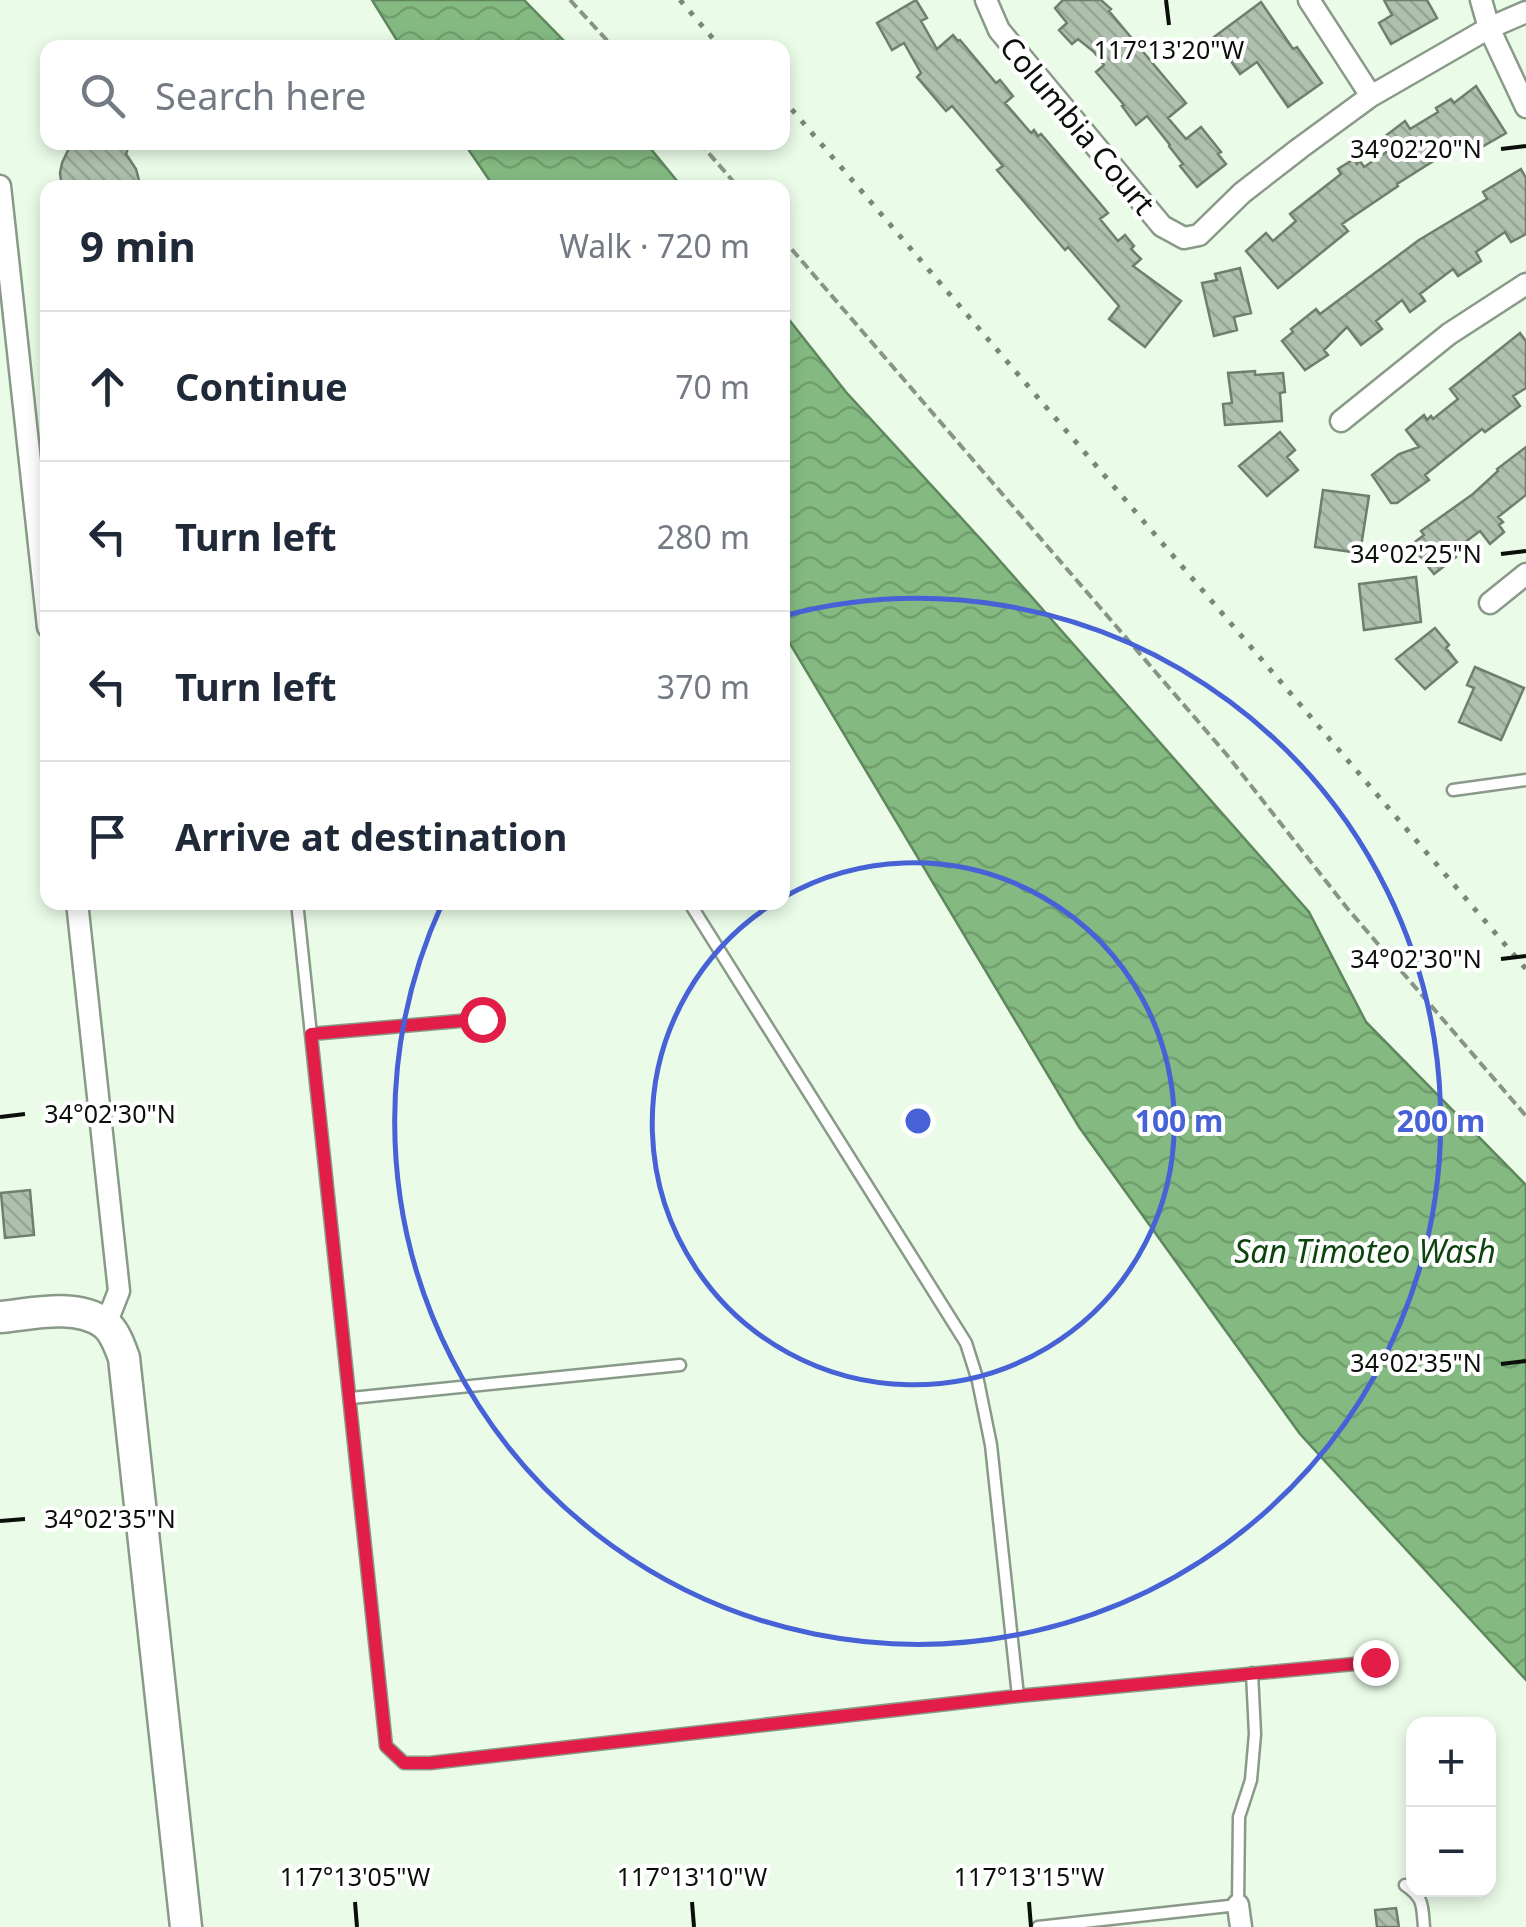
<!DOCTYPE html>
<html lang="en">
<head>
<meta charset="utf-8">
<style>
	body { margin:0; font-family:"Noto Sans",sans-serif; background:#f2f2f3; color:#1f2937 }
	.controls { position:absolute; right:30px; bottom:30px; display:grid; overflow:hidden; border-radius:20px; box-shadow:0 5px 15px #0003 }
	.controls button { width:90px; height:90px; display:grid; place-items:center; padding:0; border:0; border-bottom:2px solid #e0e1e3; background:#fff; color:#1f2937; font:50px sans-serif }
	.stop { position:absolute; width:30px; height:30px; margin:-22px; border:8px solid #e11d48; border-radius:50%; background:#fff }
	.stop.end { background:#e11d48; border-color:#fff; box-shadow:0 2px 10px #0008 }
	.list { margin:0; padding:0; list-style:none }
	h2 { display:flex; justify-content:space-between; align-items:center; height:130px; margin:0; padding:0 40px; font-size:42px }
	h2 small { font-size:32px; font-weight:400; color:#747a83 }
	.list li { display:grid; grid-template-columns:65px 1fr auto; gap:30px; align-items:center; box-sizing:border-box; height:150px; padding:0 40px; border-top:2px solid #e0e1e3 }
	.list b { display:block; font-size:38px; white-space:nowrap }
	.list em { font-size:32px; font-style:normal; color:#747a83 }
	.icon { flex:none; width:55px; height:55px; fill:none; stroke:currentColor; stroke-width:2; stroke-linecap:round; stroke-linejoin:round }
	.map { position:relative; flex:none; width:1526px; height:1927px; overflow:hidden }
	.search { position:absolute; background:#fff; box-shadow:0 5px 15px #0003; left:40px; top:40px; width:750px; height:110px; display:flex; align-items:center; gap:25px; box-sizing:border-box; padding:0 35px; border-radius:20px; color:#747a83; font-size:38px }
	.panel { position:absolute; background:#fff; box-shadow:0 5px 15px #0003; left:40px; top:180px; width:750px; height:730px; border-radius:20px }
	.map>svg:first-child { display:block }
	.water { fill:url(#water-waves); stroke:#5f865d; stroke-width:2.5 }
	.building { fill:url(#building-back-hatch); stroke:#6f7f6e; stroke-width:2.5 }
	.lines { fill:none; stroke-linecap:round; stroke-linejoin:round }
	.service-casing { stroke:#899a88; stroke-width:15 }
	.minor-casing { stroke:#899a88; stroke-width:25 }
	.secondary-casing { stroke:#899a88; stroke-width:35 }
	.path { stroke:#889586; stroke-width:4; stroke-dasharray:10 5; stroke-linecap:butt }
	.service { stroke:#fff; stroke-width:10 }
	.minor { stroke:#fff; stroke-width:20 }
	.secondary { stroke:#fff; stroke-width:30 }
	.rail { stroke:#7a8678; stroke-width:5; stroke-dasharray:5 10; stroke-linecap:butt }
	.route { stroke:#e11d48; stroke-width:12 }
	.ticks { fill:none; stroke:#0a1009; stroke-width:4 }
	.ring { fill:none; stroke:#4762d6; stroke-width:5 }
	.labels { text-anchor:middle; dominant-baseline:central; stroke-width:8; stroke-linejoin:round; paint-order:stroke }
	.street-label { font-size:30px; fill:#0a1009; stroke:#fff }
	.water-label { font-size:32px; font-style:italic; fill:#0c440d; stroke:#fff }
	.ticks-label { font-size:25px; text-anchor:middle; fill:#0a1009; stroke:#fff; stroke-width:8; stroke-linejoin:round; paint-order:stroke }
	.centre { fill:#4762d6; stroke:#fff; stroke-width:5 }
	.ring-label { font-size:30px; text-anchor:middle; font-weight:bold; fill:#4762d6; stroke:#fff; stroke-width:8; stroke-linejoin:round; paint-order:stroke }
</style>
</head>
<body>
<div class="map">
<svg width="1526" height="1927" viewBox="0 0 1526 1927">
	<defs>
		<pattern id="water-waves" width="16" height="10" patternUnits="userSpaceOnUse" patternTransform="scale(2.5)"><rect width="16" height="10" fill="#84b981"/><path d="M0 5q4-4 8 0t8 0" fill="none" stroke="#719e6e"/></pattern>
		<pattern id="building-back-hatch" width="6" height="6" patternUnits="userSpaceOnUse" patternTransform="scale(2.5)"><rect width="6" height="6" fill="#afc0ae"/><path d="M-1 5l2 2M0 0l6 6M5-1l2 2" fill="none" stroke="#95a494"/></pattern>
	</defs>
	<rect width="100%" height="100%" fill="#eafce8"/>
	<!-- water -->
	<path class="water" d="M372,0H524L570,47H401Z
		M464,143H646L682,187H494Z
		M783,312L846,392L986,545L1309,912L1366,1022L1526,1185V1680L1300,1434L1079,1127L783,632Z"/>
	<!-- building -->
	<path class="building" d="M916,0L927,18L921,21L937,49L953,35L958,41L960,40L996,83L1000,80L1013,96L1005,103L1031,133L1034,130L1038,136L1041,134L1108,213L1100,219L1118,241L1125,235L1134,246L1131,249L1141,259L1133,266L1181,301L1145,347L1109,319L1119,306L1068,247L1065,250L1008,183L997,170L1003,166L952,106L946,111L917,77L921,73L904,43L892,50L877,23Z
		M1063,0H1101L1111,9L1109,11L1186,103L1168,118L1186,139L1201,127L1221,152L1218,154L1226,164L1197,187L1180,166L1183,164L1169,146L1170,145L1147,116L1136,125L1122,106L1124,105L1096,72L1104,65L1094,52L1078,39L1072,44L1059,30L1067,23L1055,8Z
		M1384,0H1427L1437,18L1391,44L1379,23L1392,15Z
		M1261,2L1293,49L1297,47L1322,83L1288,107L1257,62L1240,74L1214,37Z
		M1476,86L1506,133L1466,156L1459,145L1397,184L1398,186L1342,224L1348,231L1278,288L1246,251L1266,233L1273,241L1296,221L1290,214L1341,174L1338,169L1354,159L1357,164L1360,161L1364,167L1391,149L1384,137L1405,121L1410,129L1438,112L1436,108L1451,99L1454,103Z
		M72,142H130L126,154L136,169L141,188H62L60,173L62,163Z
		M1521,169L1526,178V234L1511,242L1505,232L1476,252L1481,261L1458,276L1453,269L1420,294L1425,301L1410,312L1402,300L1376,321L1382,329L1361,345L1347,327L1324,350L1328,355L1305,370L1282,341L1293,332L1291,329L1316,309L1320,314L1419,240L1487,199L1483,192Z
		M1240,268L1251,313L1234,317L1237,330L1214,336L1202,283L1217,280L1215,274Z
		M1520,333L1526,341V388L1513,396L1520,406L1485,432L1482,429L1425,475L1429,480L1397,503H1391L1372,475L1399,454L1419,447L1406,430L1424,415L1427,420L1431,416L1433,419L1458,399L1450,389Z
		M1255,371V375L1283,373L1285,392L1280,393L1282,421L1225,425L1223,404L1232,403L1228,373Z
		M1280,432L1295,450L1287,457L1298,470L1267,496L1239,466Z
		M1526,447V495L1498,517L1503,522L1499,525L1504,532L1490,544L1480,531L1452,552L1456,557L1434,574L1411,545L1424,535L1421,531L1473,494L1498,471L1497,469Z
		M1323,490L1369,496L1360,553L1315,547Z
		M1416,577L1421,622L1364,630L1359,584Z
		M1435,628L1449,645L1446,648L1457,662L1425,689L1396,659Z
		M1475,667L1524,688L1501,740L1459,722L1474,688L1467,685Z
		M30,1190L34,1235L5,1238L1,1193Z
		M1396,1908L1399,1927H1377L1375,1910Z"/>
	<g class="lines">
		<defs>
			<path id="service" d="M1453,790L1526,780
				M297,902L386,1746L404,1763H430L1018,1696
				M689,902L966,1343L978,1381L991,1445L1018,1696L1375,1662
				M311,1034L482,1019
				M351,1398L680,1365
				M1405,1885C1424,1898 1422,1905 1424,1927
				M1038,1927L1238,1905L1239,1817L1251,1780L1255,1734L1252,1673"/>
			<path id="minor" d="M986,0L999,30L1162,226L1184,238L1199,235L1242,193L1300,148L1371,96L1489,28L1526,12
				M1309,0L1371,96
				M1481,0L1489,28L1526,107
				M0,186L48,627
				M1341,421L1449,334L1526,284
				M1490,603L1526,574
				M77,902L119,1291L106,1324
				M1238,1905L1241,1927"/>
			<path id="secondary" d="M0,1317C32,1314 75,1303 104,1323C115,1331 120,1347 124,1358L186,1927"/>
		</defs>
		<!-- service casing -->
		<use href="#service" class="service-casing"/>
		<!-- minor casing -->
		<use href="#minor" class="minor-casing"/>
		<!-- secondary casing -->
		<use href="#secondary" class="secondary-casing"/>
		<!-- path -->
		<path class="path" d="M570,0L614,48
			M699,142L739,188
			M782,238L1227,755L1347,908L1526,1116"/>
		<!-- service -->
		<use href="#service" class="service"/>
		<!-- minor -->
		<use href="#minor" class="minor"/>
		<!-- secondary -->
		<use href="#secondary" class="secondary"/>
		<!-- rail -->
		<path class="rail" d="M680,0L721,48
			M782,98L1526,969"/>
	</g>
	<g class="lines">
		<!-- route -->
		<path class="route" d="M482,1019L311,1034L386,1746L404,1763H430L1018,1696L1375,1662"/>
	</g>
	<!-- ticks -->
	<path class="ticks" d="M1166,0L1169,25M1501,149L1526,146M1501,554L1526,551M1501,959L1526,956M0,1117L25,1114M1501,1364L1526,1361M0,1521L25,1519M355,1902L357,1927M692,1902L694,1927M1029,1902L1031,1927"/>
	<!-- distance rings -->
	<g class="ring">
		<path d="M784 897A261 261 0 1 1 774 903"/>
		<path d="M783 616A523 523 0 1 1 442 904"/>
	</g>
	<g class="labels">
		<!-- street labels -->
		<g class="street-label">
			<text transform="translate(1078 125) rotate(50)">Columbia Court</text>
		</g>
		<!-- water labels -->
		<g class="water-label">
			<text x="1365" y="1250">San Timoteo Wash</text>
		</g>
	</g>
	<g class="ticks-label">
		<text x="1169" y="59">117°13'20"W</text>
		<text x="1416" y="158">34°02'20"N</text>
		<text x="1416" y="563">34°02'25"N</text>
		<text x="1416" y="968">34°02'30"N</text>
		<text x="110" y="1123">34°02'30"N</text>
		<text x="1416" y="1372">34°02'35"N</text>
		<text x="110" y="1528">34°02'35"N</text>
		<text x="355" y="1886">117°13'05"W</text>
		<text x="692" y="1886">117°13'10"W</text>
		<text x="1029" y="1886">117°13'15"W</text>
	</g>
	<circle cx="918" cy="1121" r="15" class="centre"/>
	<g class="ring-label">
		<text x="1179" y="1132">100 m</text>
		<text x="1441" y="1132">200 m</text>
	</g>
</svg>
<div class="controls">
<button>+</button>
<button>−</button>
</div>
<div class="stop" style="left:482px;top:1019px"></div>
<div class="stop end" style="left:1375px;top:1662px"></div>
<div class="search"><svg class="icon" aria-label="search" viewBox="0 0 24 24"><circle cx="10" cy="10" r="6"/><path d="M15 15l6 6"/></svg>Search here</div>
<section class="panel">
<h2>9 min<small>Walk · 720 m</small></h2>
<ul class="list">
<li><svg class="icon" aria-label="ahead" viewBox="0 0 24 24"><path d="M12 20V5M6 11l6-6 6 6"/></svg><div><b>Continue</b></div><em>70 m</em></li>
<li><svg class="icon" aria-label="left" viewBox="0 0 24 24"><path d="M17 20v-9H6M10 6l-5 5 5 5"/></svg><div><b>Turn left</b></div><em>280 m</em></li>
<li><svg class="icon" aria-label="left" viewBox="0 0 24 24"><path d="M17 20v-9H6M10 6l-5 5 5 5"/></svg><div><b>Turn left</b></div><em>370 m</em></li>
<li><svg class="icon" aria-label="arrive" viewBox="0 0 24 24"><path d="M6 21V4h12l-3 4 3 4H6"/></svg><div><b>Arrive at destination</b></div></li>
</ul>
</section>
</div>
</body>
</html>
